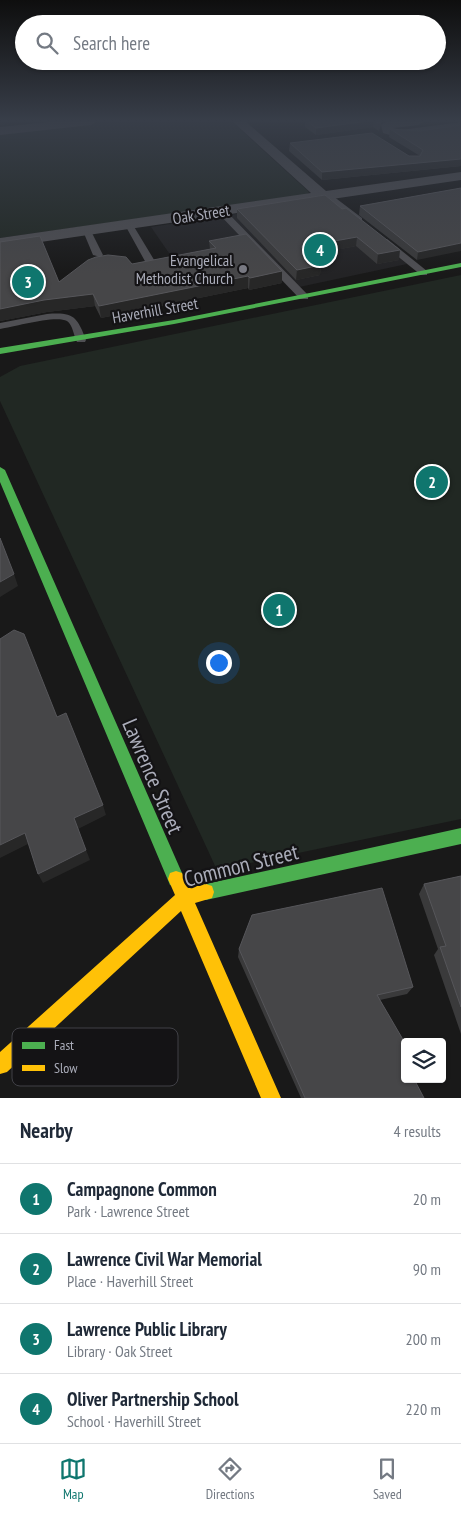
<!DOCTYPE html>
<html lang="en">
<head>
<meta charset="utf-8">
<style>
	body { margin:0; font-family:"PT Sans Narrow",sans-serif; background:#f2f2f3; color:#1f2937 }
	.controls { position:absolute; right:15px; bottom:15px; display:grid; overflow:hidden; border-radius:5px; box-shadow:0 1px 4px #0004 }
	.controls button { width:45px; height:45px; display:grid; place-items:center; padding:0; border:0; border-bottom:1px solid #e0e1e3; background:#fff; color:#1f2937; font:25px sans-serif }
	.you { position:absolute; left:218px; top:662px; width:18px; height:18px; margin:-12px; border:4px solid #fff; border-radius:50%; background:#1a73e8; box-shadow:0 0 0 8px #1a73e833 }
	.badge { display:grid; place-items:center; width:32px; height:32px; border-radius:50%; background:#0f766e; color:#fff; font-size:16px; font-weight:700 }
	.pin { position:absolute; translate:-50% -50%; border:2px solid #fff; box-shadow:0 1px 5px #0006 }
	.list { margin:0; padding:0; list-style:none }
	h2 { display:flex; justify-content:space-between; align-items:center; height:65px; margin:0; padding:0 20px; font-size:21px }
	h2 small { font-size:16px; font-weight:400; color:#747a83 }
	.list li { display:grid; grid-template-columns:32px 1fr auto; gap:15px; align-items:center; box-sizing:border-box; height:70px; padding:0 20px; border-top:1px solid #e0e1e3 }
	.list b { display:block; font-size:19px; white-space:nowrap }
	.list p { margin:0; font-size:16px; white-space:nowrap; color:#747a83 }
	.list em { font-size:16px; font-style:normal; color:#747a83 }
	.icon { flex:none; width:28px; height:28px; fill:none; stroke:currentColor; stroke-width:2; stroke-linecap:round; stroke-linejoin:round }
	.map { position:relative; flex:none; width:461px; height:1098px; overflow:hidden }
	.search { position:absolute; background:#fff; box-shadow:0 1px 4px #0004; left:15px; right:15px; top:15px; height:55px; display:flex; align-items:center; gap:12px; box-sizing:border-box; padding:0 18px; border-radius:28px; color:#747a83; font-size:19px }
	.sheet { height:345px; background:#fff }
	nav { display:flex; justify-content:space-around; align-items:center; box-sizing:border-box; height:70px; border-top:1px solid #e0e1e3; background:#fff; font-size:14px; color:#747a83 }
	nav a { display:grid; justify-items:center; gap:2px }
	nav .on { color:#0f766e }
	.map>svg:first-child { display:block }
	.built { fill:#232325 }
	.green { fill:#212823 }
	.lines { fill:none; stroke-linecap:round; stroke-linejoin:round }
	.lane { fill:#4f4f53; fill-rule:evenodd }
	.street { fill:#4f4f53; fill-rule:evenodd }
	.fast { fill:#4caf50; fill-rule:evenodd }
	.slow { fill:#ffc107; fill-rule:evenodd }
	.wall { fill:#3a3a3b }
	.shaded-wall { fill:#272727 }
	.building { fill:#464648; stroke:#56565a }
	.poi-dot { fill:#787982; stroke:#141315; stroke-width:2 }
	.labels { text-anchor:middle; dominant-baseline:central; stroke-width:4.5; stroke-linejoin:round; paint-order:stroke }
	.far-street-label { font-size:16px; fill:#abadba; stroke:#141315 }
	.far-poi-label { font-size:16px; fill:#abadba; stroke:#141315; text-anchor:end }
	.near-street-label { font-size:22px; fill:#abadba; stroke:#141315 }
	.key { fill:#141315; stroke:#414147; stroke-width:1 }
	.key-label { font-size:14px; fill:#abadba }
</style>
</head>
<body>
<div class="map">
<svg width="461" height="1098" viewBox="0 0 461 1098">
	<rect width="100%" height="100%" fill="#191919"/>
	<!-- built -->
	<path class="built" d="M328,200L407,264L290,289L245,243L171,256L151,227Z"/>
	<!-- green -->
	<path class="green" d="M118,121H231L309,192L306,195L0,238V134Z
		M461,275V819L217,870L0,401V377L20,366Z"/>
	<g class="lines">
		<!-- lane -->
		<path class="lane" d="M323,193H329L362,218V222H356L323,197Z
			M218,209H224L308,295V299H300L218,213Z
			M126,223L133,225L156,263L154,265L146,263L125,225Z
			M84,229L91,231L103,255L101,257L93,255L83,231Z
			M381,239H387L427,271V275H421L381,243Z
			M47,314C73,312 77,316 86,340L85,342H77C74,337 73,325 67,321C55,315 14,327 0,329V323Z"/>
		<!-- street -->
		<path class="street" d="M59,121H97L91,125L0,135V127Z
			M232,121H245L326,191L461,172V180L0,248V238L311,193Z
			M387,121H425L419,125L393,128L401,130L461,122V130L400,138L383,133L381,125Z"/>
		<!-- fast -->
		<path class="fast" d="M461,263V267L174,324L0,354V348L174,320Z
			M0,467L5,470L182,873L184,879L182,885L176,887L170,885L0,482Z
			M461,828V844L206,900L200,898L198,892L200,886L206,884Z"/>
		<!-- slow -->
		<path class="slow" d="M176,871L182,873L188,888L206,884L212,886L214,892L212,898L195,903L281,1098H261L181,911L7,1072L0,1074V1052L175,895L168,879L170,873Z"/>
	</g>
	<!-- wall -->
	<path class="wall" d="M305,121H382L379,131L373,127L316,135L305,127Z
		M390,129L420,131L461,166L322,180L289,151L290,143L409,156H420L389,137Z
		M461,188L417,260L359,215L360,206Z
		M237,209H342L399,260L377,264L356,246L309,255L321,265L320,275L296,280L237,218Z
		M209,241L282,271V283L249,290L248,288L101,318L95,306L47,312L0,321V242L59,282L132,264L210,249Z
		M461,876V1034L434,955L438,949L419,894L424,884Z
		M239,949L413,987L407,994L380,1000L405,1079L424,1098H301L238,957Z"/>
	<!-- shaded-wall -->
	<path class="shaded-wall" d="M0,121H4L5,125H0Z
		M368,121H374L373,127L316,135V128Z
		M423,121H461L422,125Z
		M461,159V166L322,180V172Z
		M357,237L356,246L300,257L301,247Z
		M461,243V251L417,260L418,252Z
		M400,250L399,260L377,264L378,254Z
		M321,265L320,275L296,280L297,270Z
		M282,271V283L249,290L250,278Z
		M248,276V288L101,318L99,306Z
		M93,294L95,306L47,312L0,321V309L44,300Z
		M14,574L18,586L0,597V582Z
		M103,805L106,815L78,829L90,860L43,883L38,874L74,818Z
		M25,833L30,843L0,858V845Z"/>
	<!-- building -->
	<path class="building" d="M307,121H368L316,128Z
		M375,121H381L380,124Z
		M461,125V159L322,172L290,143L372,133L409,156H420L423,150L390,129L420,131Z
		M461,188V243L418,252L360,206Z
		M325,195L342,209L346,208L400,250L378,254L357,237L301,247L321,265L297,270L237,209Z
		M246,234L282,271L250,278L248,276L99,306L93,294L44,300L0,309V242L40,236L59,282L88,260L96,257L108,255L126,257L132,264L216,248L209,241Z
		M0,538L14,574L0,582Z
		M14,630L24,634L57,717L66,713L103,805L74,818L86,850L38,874L25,833L0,845V639Z
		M461,876V1007L440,947L446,946L424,884Z
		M382,888L413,987L377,995L405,1043V1079H414L424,1098H305L239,949L252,915Z"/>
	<!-- sky -->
	<linearGradient id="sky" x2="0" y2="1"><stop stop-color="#0e0e0e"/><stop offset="0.44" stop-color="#383e49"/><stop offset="1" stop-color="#383e49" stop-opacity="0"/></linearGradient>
	<rect width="461" height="274" fill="url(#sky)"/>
	<!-- markers -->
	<circle class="poi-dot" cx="243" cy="269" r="5"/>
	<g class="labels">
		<!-- far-street labels -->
		<g class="far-street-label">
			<text transform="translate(201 214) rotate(-9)">Oak Street</text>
			<text transform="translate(155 310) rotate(-10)">Haverhill Street</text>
		</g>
		<!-- far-poi labels -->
		<g class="far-poi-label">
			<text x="233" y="260">Evangelical<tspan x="233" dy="18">Methodist Church</tspan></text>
		</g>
		<!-- near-street labels -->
		<g class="near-street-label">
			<text transform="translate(153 776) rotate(67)">Lawrence Street</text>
			<text transform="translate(241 865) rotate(-14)">Common Street</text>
		</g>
	</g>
	<!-- legend -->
	<rect x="12" y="1028" width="166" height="58" rx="8" class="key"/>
	<rect x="22" y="1042" width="23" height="7" fill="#4caf50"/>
	<rect x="22" y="1065" width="23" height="6" fill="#ffc107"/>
	<g class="key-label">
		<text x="54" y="1050">Fast</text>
		<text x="54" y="1073">Slow</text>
	</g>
</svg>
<div class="controls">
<button><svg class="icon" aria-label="layers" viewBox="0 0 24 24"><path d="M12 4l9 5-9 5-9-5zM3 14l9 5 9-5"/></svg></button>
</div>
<div class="you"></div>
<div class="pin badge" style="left:279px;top:610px">1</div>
<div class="pin badge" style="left:432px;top:482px">2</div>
<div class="pin badge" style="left:28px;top:282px">3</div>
<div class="pin badge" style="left:320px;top:250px">4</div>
<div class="search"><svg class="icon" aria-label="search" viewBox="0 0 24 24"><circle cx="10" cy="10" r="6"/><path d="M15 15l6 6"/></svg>Search here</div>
</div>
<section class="sheet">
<h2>Nearby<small>4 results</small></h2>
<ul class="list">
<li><span class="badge">1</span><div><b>Campagnone Common</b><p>Park · Lawrence Street</p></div><em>20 m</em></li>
<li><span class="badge">2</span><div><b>Lawrence Civil War Memorial</b><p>Place · Haverhill Street</p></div><em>90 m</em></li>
<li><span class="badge">3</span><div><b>Lawrence Public Library</b><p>Library · Oak Street</p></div><em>200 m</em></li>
<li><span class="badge">4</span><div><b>Oliver Partnership School</b><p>School · Haverhill Street</p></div><em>220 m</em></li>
</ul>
</section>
<nav>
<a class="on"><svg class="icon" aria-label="map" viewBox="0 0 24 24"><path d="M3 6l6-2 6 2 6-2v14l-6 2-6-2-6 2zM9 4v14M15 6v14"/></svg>Map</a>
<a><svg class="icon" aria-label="directions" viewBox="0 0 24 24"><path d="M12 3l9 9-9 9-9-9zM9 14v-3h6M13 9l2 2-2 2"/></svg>Directions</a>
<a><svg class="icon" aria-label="saved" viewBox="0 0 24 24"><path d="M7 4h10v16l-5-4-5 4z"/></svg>Saved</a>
</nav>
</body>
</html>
